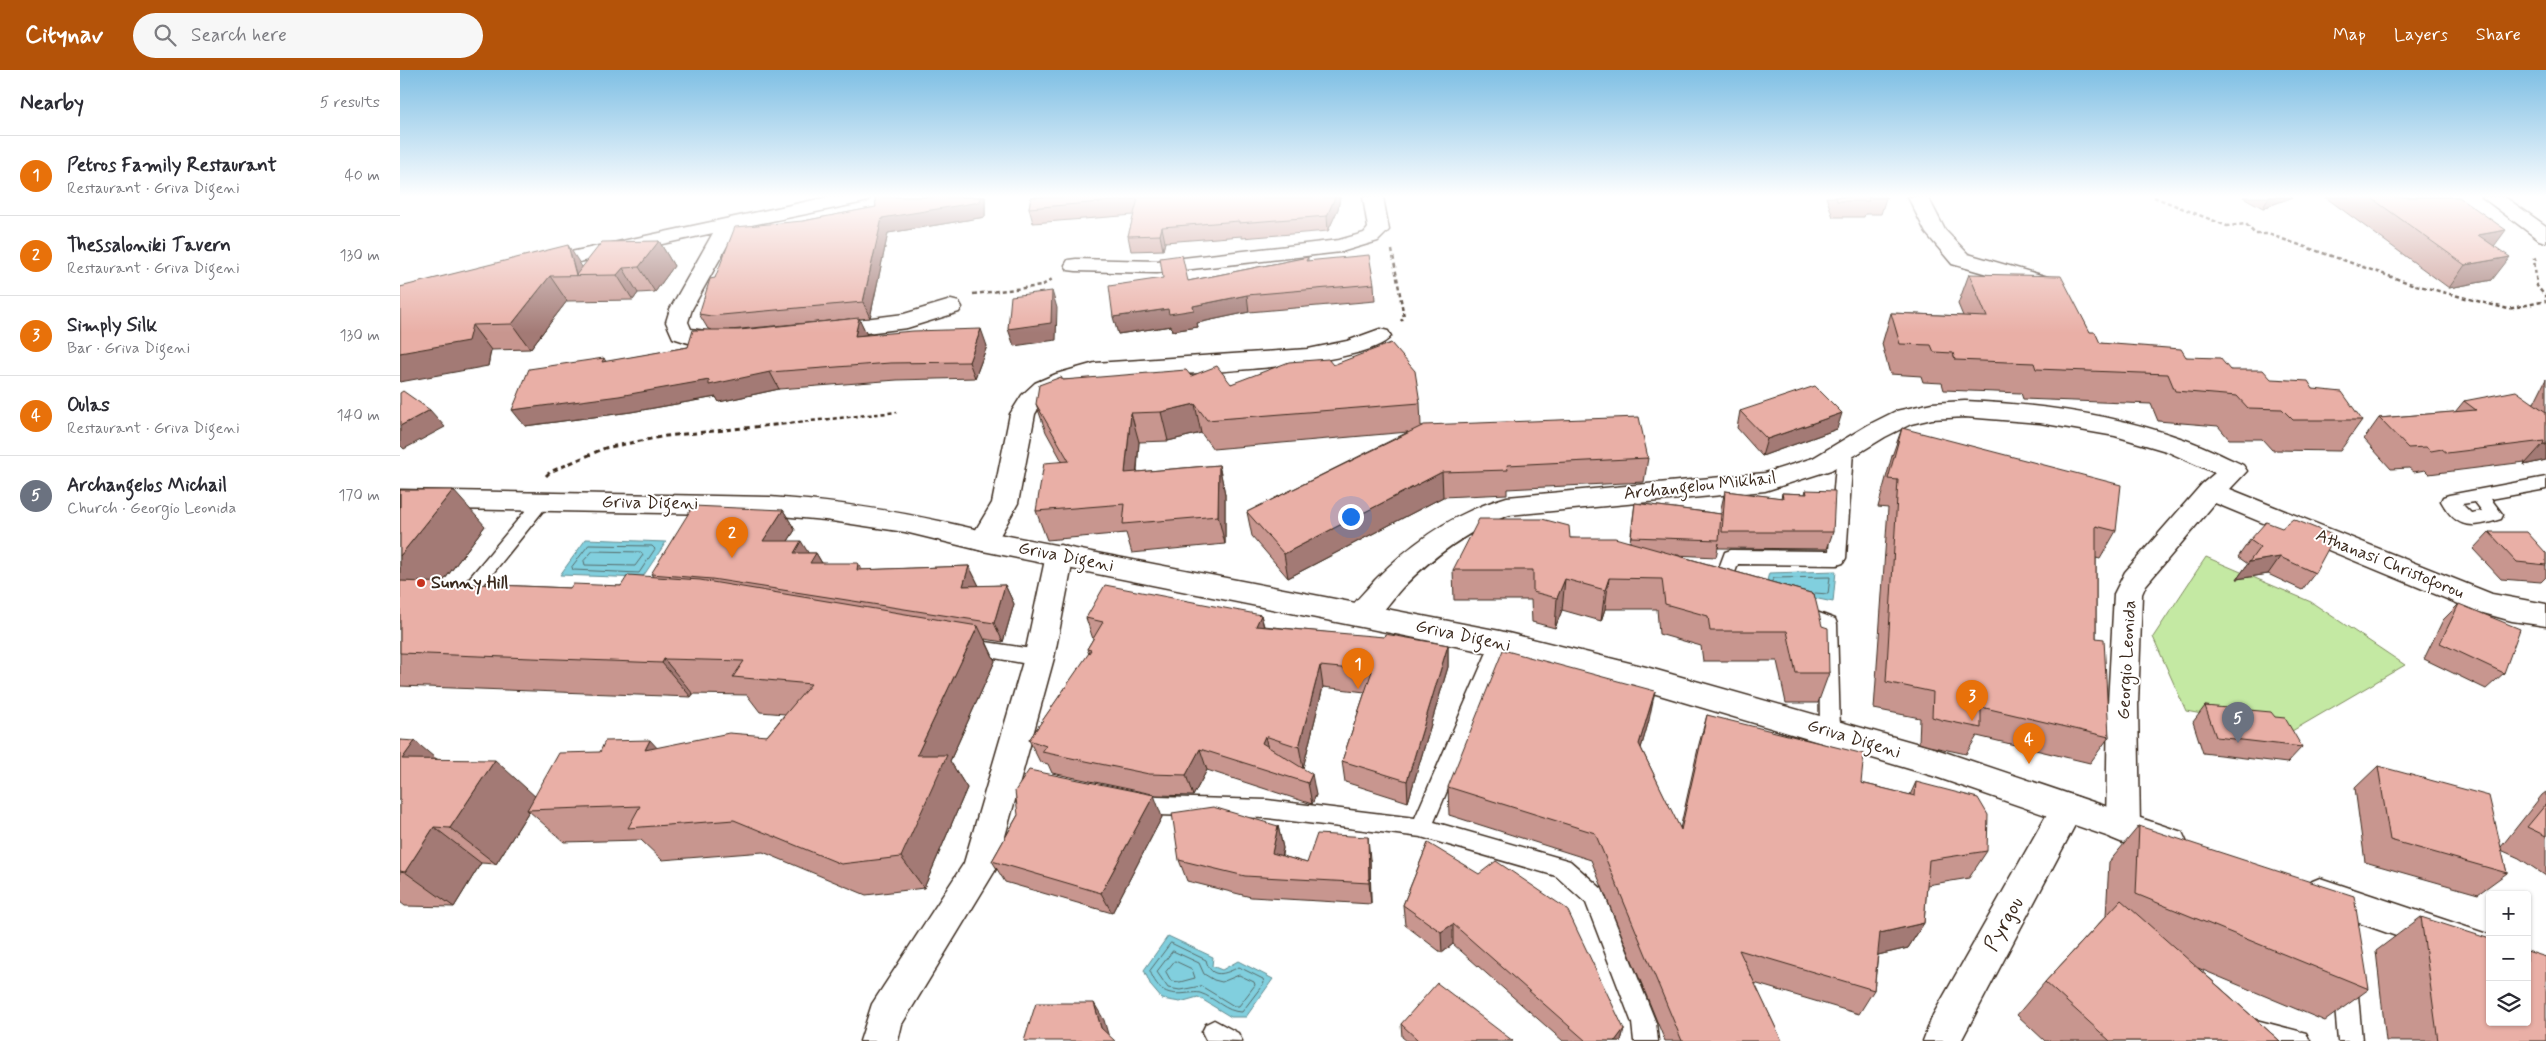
<!DOCTYPE html>
<html lang="en">
<head>
<meta charset="utf-8">
<style>
	body { margin:0; font-family:Mynerve,sans-serif; background:#f7f7f7; color:#2b2b33 }
	.controls { position:absolute; right:15px; bottom:15px; display:grid; overflow:hidden; border-radius:5px; box-shadow:0 1px 4px #0004 }
	.controls button { width:45px; height:45px; display:grid; place-items:center; padding:0; border:0; border-bottom:1px solid #e1e1e2; background:#fff; color:#2b2b33; font:25px sans-serif }
	.you { position:absolute; left:950px; top:446px; width:18px; height:18px; margin:-12px; border:4px solid #fff; border-radius:50%; background:#1a73e8; box-shadow:0 0 0 8px #1a73e833 }
	.badge { display:grid; place-items:center; width:32px; height:32px; border-radius:50%; background:#b45309; color:#fff; font-size:16px; font-weight:700 }
	.pin { position:absolute; translate:-50% -41px; filter:drop-shadow(0 1px 2px #0008) }
	.pin::after { content:''; position:absolute; top:26px; width:18px; height:15px; background:inherit; clip-path:polygon(0 0,100% 0,50% 100%) }
	.list { margin:0; padding:0; list-style:none }
	h2 { display:flex; justify-content:space-between; align-items:center; height:65px; margin:0; padding:0 20px; font-size:21px }
	h2 small { font-size:16px; font-weight:400; color:#7c7c81 }
	.list li { display:grid; grid-template-columns:32px 1fr auto; gap:15px; align-items:center; box-sizing:border-box; height:80px; padding:0 20px; border-top:1px solid #e1e1e2 }
	.list b { display:block; font-size:19px; white-space:nowrap }
	.list p { margin:0; font-size:16px; white-space:nowrap; color:#7c7c81 }
	.list em { font-size:16px; font-style:normal; color:#7c7c81 }
	.icon { flex:none; width:28px; height:28px; fill:none; stroke:currentColor; stroke-width:2; stroke-linecap:round; stroke-linejoin:round }
	.map { position:relative; flex:none; width:2146px; height:971px; overflow:hidden }
	header { display:flex; align-items:center; gap:30px; box-sizing:border-box; height:70px; padding:0 25px; background:#b45309; color:#fff }
	header strong { font-size:24px }
	nav { display:flex; gap:28px; margin-inline-start:auto; font-size:18px }
	.search { width:350px; height:45px; background:#f7f7f7; display:flex; align-items:center; gap:12px; box-sizing:border-box; padding:0 18px; border-radius:28px; color:#7c7c81; font-size:19px }
	main { display:flex }
	aside { flex:1; background:#fff }
	.map>svg:first-child { display:block }
	.green { fill:#c4e9a3; stroke:#808a60 }
	.water { fill:#81cfde; stroke:#658d91 }
	.lines { fill:none; stroke-linecap:round; stroke-linejoin:round }
	.shore { stroke:#576c6b; stroke-width:1 }
	.lane-casing { stroke:#3b2a1e; stroke-width:3 }
	.street-casing { stroke:#3b2a1e; stroke-width:3 }
	.secondary-casing { stroke:#3b2a1e; stroke-width:3 }
	.path-far1 { stroke:#3b2a1e; stroke-width:2.5; stroke-dasharray:4 3; stroke-linecap:butt }
	.path { stroke:#3b2a1e; stroke-width:3; stroke-dasharray:5 4; stroke-linecap:butt }
	.lane { fill:#fff; fill-rule:evenodd }
	.street { fill:#fff; fill-rule:evenodd }
	.secondary { fill:#fff; fill-rule:evenodd }
	.wall { fill:#c8968f; stroke:#3b2a1e; fill-rule:evenodd }
	.shaded-wall { fill:#a37a74; stroke:#3b2a1e }
	.building { fill:#e9afa6; stroke:#3b2a1e }
	.poi-dot { fill:#c8321e; stroke:#fff; stroke-width:2 }
	.labels { text-anchor:middle; dominant-baseline:central; stroke-width:4; stroke-linejoin:round; paint-order:stroke }
	.street-label { font-size:18px; fill:#3b2a1e; stroke:#fff }
	.poi-label { font-size:18px; font-weight:bold; fill:#3b2a1e; stroke:#fff; text-anchor:start }
	.near-street-label { font-size:21px; fill:#3b2a1e; stroke:#fff }
</style>
</head>
<body>
<header>
<strong>Citynav</strong>
<div class="search"><svg class="icon" aria-label="search" viewBox="0 0 24 24"><circle cx="10" cy="10" r="6"/><path d="M15 15l6 6"/></svg>Search here</div>
<nav><a>Map</a><a>Layers</a><a>Share</a></nav>
</header>
<main>
<aside>
<h2>Nearby<small>5 results</small></h2>
<ul class="list">
<li><span class="badge" style="background:#e8710a">1</span><div><b>Petros Family Restaurant</b><p>Restaurant · Griva Digeni</p></div><em>40 m</em></li>
<li><span class="badge" style="background:#e8710a">2</span><div><b>Thessaloniki Tavern</b><p>Restaurant · Griva Digeni</p></div><em>130 m</em></li>
<li><span class="badge" style="background:#e8710a">3</span><div><b>Simply Silk</b><p>Bar · Griva Digeni</p></div><em>130 m</em></li>
<li><span class="badge" style="background:#e8710a">4</span><div><b>Oulas</b><p>Restaurant · Griva Digeni</p></div><em>140 m</em></li>
<li><span class="badge" style="background:#6b7280">5</span><div><b>Archangelos Michail</b><p>Church · Georgio Leonida</p></div><em>170 m</em></li>
</ul>
</aside>
<div class="map">
<svg width="2146" height="971" viewBox="0 0 2146 971">
	<rect width="100%" height="100%" fill="#fff"/>
	<filter id="ink" filterUnits="userSpaceOnUse"><feTurbulence type="fractalNoise" baseFrequency=".02" numOctaves="2"/><feDisplacementMap in="SourceGraphic" scale="10" xChannelSelector="R" yChannelSelector="G"/><feConvolveMatrix kernelMatrix="1 2 1 2 8 2 1 2 1" color-interpolation-filters="sRGB"/></filter>
	<g filter="url(#ink)">
		<!-- green -->
		<path class="green" d="M1806,487L1911,532L2005,595L1892,661L1786,641L1753,567Z"/>
		<!-- water -->
		<path class="water" d="M186,469L266,472L242,508L160,505Z
			M1436,501L1433,532L1365,518L1369,503Z
			M768,866L813,887L812,896L822,900L838,891L873,909L846,947H831L798,927L780,932L762,929L751,916L744,900Z"/>
		<g class="lines">
			<!-- shore -->
			<path class="shore" d="M189,475L252,476L255,479L239,503L173,500L172,497Z
				M193,481L241,482L243,485L235,496L185,495L184,491Z
				M1372,511L1374,508L1430,507L1428,524L1415,523
				M771,873L806,890C811,910 825,904 839,897L863,909L864,913L842,942C825,942 816,928 800,923C797,922 792,923 789,923C767,926 758,921 750,901Z
				M773,881L799,893L804,904L814,910L822,912L839,905L854,912L855,915L839,936H834L801,916L780,920L768,918L757,902Z
				M775,891L792,899L795,908L780,912L771,911L766,902Z"/>
			<defs>
				<path id="lane" d="M1445,375L1451,377L1453,381L1446,488L1443,493L1437,495L1338,494L1332,511L1338,517L1335,522L1329,524L1316,519L1313,514L1325,482L1331,480L1429,481L1437,381L1439,377Z
					M2146,407V419L2091,429L2103,445L2101,449C2072,458 2057,460 2041,431L2043,427L2049,425ZM2075,432L2082,441L2071,443L2062,434Z
					M142,426L148,428L150,432L81,518L88,524L85,529L79,531L61,528L58,523L61,518L136,428Z
					M1398,535L1435,549L1437,554L1440,661L1437,667L1430,669L1423,667L1420,661L1419,558L1392,547L1389,542L1392,537Z
					M1100,566L1107,568L1109,573L1034,752L1170,791L1202,819L1256,953L1258,971H1234L1232,953L1186,833L1156,806L1021,767L867,748L757,745L729,738L726,732L729,726L736,723L757,727L867,730L1015,748L1091,573L1093,568Z
					M566,569L639,580L646,583L648,588L646,593L639,596L566,583L559,581L557,576L559,571Z
					M1945,902L1953,905L1957,913L1962,971H1938L1933,913L1937,905Z
					M1852,949L1906,963L1910,971H1847L1844,969L1840,961L1844,953Z
					M814,950L838,963L842,971L806,970L802,962L806,954Z"/>
				<path id="street" d="M428,127H470L467,131L460,133L337,158L292,239L288,252L291,259L335,265L339,270L335,275C315,280 292,275 273,268L266,252L270,239L313,163L138,201L130,200L127,195L130,190L138,189Z
					M963,127H983L989,160L978,171L941,182L757,203L676,201L668,200L665,195L668,190L676,189L757,191L939,170L964,163L968,158Z
					M1508,127H1528L1545,160L1568,184L1648,207L1651,212L1648,217L1640,219L1552,194L1526,163Z
					M2082,127H2105L2146,156V172L2139,170Z
					M551,230L559,232L562,237L559,242L507,258L425,268L417,266L414,261L417,256L425,254L504,244Z
					M980,259L988,261L991,266C969,300 743,305 695,309C672,315 647,321 635,344L618,433L593,478L583,481L573,478L569,471L592,433L610,344L622,325L635,313L656,304L695,293L908,279L947,271Z
					M1565,331C1638,334 1713,344 1783,369C1804,376 1823,386 1843,395L1847,401L1830,419L2092,524L2146,534V556L2112,551L2076,541L1815,433L1746,515L1742,524L1738,634L1740,758L1735,768L1723,773L1711,768L1706,758L1708,634L1714,524L1725,502L1802,414L1815,403L1766,381L1715,366L1640,353L1565,347L1532,349L1511,354L1485,367L1431,400L1365,421L1109,445C1067,461 1033,486 1002,518C992,529 983,543 971,553C965,558 957,556 950,554L946,546C953,532 965,522 975,510C1013,471 1055,442 1107,427L1365,403L1413,388L1468,355L1496,341L1532,333Z
					M660,475L670,478L674,485L654,588L596,799L502,954L498,971H460L472,934L564,793L624,588L646,485L650,478Z
					M1668,724L1680,728L1684,738L1561,971H1523L1533,945L1656,728Z"/>
				<path id="secondary" d="M0,420L370,427C445,432 510,443 583,461L1100,561L1246,597L1533,678L1770,758L1782,762L1787,773L1782,784L1770,788L1533,706L1246,621L1100,585L583,481L505,462L425,450L370,445L0,438Z
					M1920,808L2090,865V899L1908,835L1903,824L1908,813Z"/>
			</defs>
			<!-- lane casing -->
			<use href="#lane" class="lane-casing"/>
			<!-- street casing -->
			<use href="#street" class="street-casing"/>
			<!-- secondary casing -->
			<use href="#secondary" class="secondary-casing"/>
			<!-- path-far1 -->
			<path class="path-far1" d="M1754,127L1827,156L1846,154L1855,164H1868L2012,214L2108,239L2146,231
				M992,180L1004,247L1001,251
				M2137,188L2134,189L2137,216L2146,227
				M573,224L641,216L654,208
				M391,353L497,342"/>
			<!-- path -->
			<path class="path" d="M146,406L150,402L205,378L266,366L403,352"/>
			<!-- lane -->
			<use href="#lane" class="lane"/>
			<!-- street -->
			<use href="#street" class="street"/>
			<!-- secondary -->
			<use href="#secondary" class="secondary"/>
		</g>
		<!-- wall -->
		<path class="wall" d="M475,127H585V147L488,163L470,248L459,249L467,265L587,276L575,308L497,310L379,319L319,332L316,327L231,342L125,356L204,288L206,292L288,277L312,260L308,259L299,244L315,208L403,151L476,137ZM450,249L339,260H330Z
			M631,127H940L938,139L928,161L842,168V166L765,172L763,180L731,181L728,166L734,145L633,153L629,138Z
			M1426,127H1486V128L1481,144H1465L1464,147H1433Z
			M1843,127H1893L1863,138Z
			M1925,127H2059L2094,176L2092,210L2049,218Z
			M259,171L274,196L255,222L238,223L233,230L167,231L130,279L91,280L88,296L0,217L182,197Z
			M908,187V191L974,214L975,231L849,242L797,253L798,257L772,261L771,256L718,264L788,211Z
			M1569,204L1690,262L1700,273L1786,287L1830,300L1913,319L1962,350L1940,381L1872,380L1862,369H1829L1818,356L1758,351L1751,334L1623,329L1621,323L1544,320L1542,313L1523,312L1521,306L1490,304L1482,274L1491,243L1563,246L1558,234Z
			M933,295L1020,333L1021,356L1248,388L1244,412L1107,419V424L1043,427L888,508L852,466L847,442L1008,362L813,379L801,363L768,371L739,372L737,402L819,395L825,424V474L732,483L726,463L647,470L636,441L662,391L646,362L636,334L663,310L791,306L831,314Z
			M2146,309V390L2124,395L2125,392L2029,404L2025,400L2014,402L2009,398L1991,399L1964,369L1979,348L2055,342L2064,331L2134,333Z
			M1340,341L1437,359L1362,386L1337,358Z
			M1502,358L1716,461L1700,489L1696,488V568L1709,667L1690,693L1577,666L1566,684L1529,676L1519,673L1520,648L1474,639L1488,438L1478,437L1492,386Z
			M0,420L85,456L42,513L170,518L221,516L253,507L251,504L383,440L395,460L388,471L408,483H416L422,493L462,500L569,496L579,516L605,515L614,534L603,572L585,569L595,591L550,691L567,718L524,818L466,825L363,782L262,790L241,770L164,772L129,741L96,794L81,793L54,837L5,836L0,832V670L37,689L135,726L200,682L257,678L367,666L385,644L360,642L347,625L293,624L291,627L0,616Z
			M1406,420L1433,462L1427,479L1318,478L1319,473L1316,487L1276,485L1414,524L1429,603L1418,633H1386L1377,591H1303L1301,576L1259,564L1257,539H1205L1201,551L1162,540L1155,558L1132,552L1131,530H1054L1053,500L1170,468L1230,472L1235,433L1321,444V438L1325,421L1381,428L1382,423L1405,424Z
			M2089,462L2146,483V507L2141,512L2101,509L2073,479Z
			M1850,470L1915,503L1902,520L1868,504L1837,509L1848,494L1838,487Z
			M2059,534L2104,603L2086,619L2024,589L2043,550Z
			M861,545L864,556L1048,575V597L1008,732L945,712L942,691L965,622L923,617L903,698H901L916,725L912,734L807,700L793,726L757,725L652,703L648,694L640,692L629,670L689,584L687,579L693,569L686,548Z
			M1805,636L1875,647L1902,677L1887,693L1803,683L1793,652Z
			M1307,645L1461,713L1510,725L1516,712L1587,781L1569,808L1527,815L1524,853L1508,878L1478,885L1474,920L1459,944L1354,913L1382,971H1265L1191,790L1049,745L1048,717L1249,650L1241,678L1280,759L1299,674Z
			M1978,696L2101,777L2142,725L2146,722V806L2119,788L2101,780L2107,803L2078,824L1965,792L1955,718Z
			M618,745L762,747L712,843L605,812L592,791Z
			M878,756L883,778L882,786L907,793L970,789L971,834L851,827L787,811L779,790Z
			M1739,756L1969,919L1925,951L1798,898L1880,971H1645L1617,945L1645,912L1706,846L1709,792Z
			M1028,773L1224,959L1221,971H1163L1053,874L1042,883L1005,855L1003,835Z
			M2021,847L2146,971H1986L1976,881Z
			M1001,954L1113,971H1007L1002,967Z"/>
		<!-- shaded-wall -->
		<path class="shaded-wall" d="M580,127H585V147L488,163L470,248L463,232L482,148Z
			M935,127H940L938,139L928,161L927,146Z
			M1869,127H1893L1863,138Z
			M762,157L765,172L763,180L760,165Z
			M2106,160L2089,183L2078,165Z
			M259,171L274,196L255,222L239,197Z
			M168,175L184,200L176,206Z
			M2110,187L2092,210L2049,218L2065,195Z
			M223,198L238,223L233,230L217,205Z
			M150,206L167,231L130,279L112,254Z
			M652,221L657,238L656,270L614,276L608,259Z
			M847,225L849,242L797,253L798,257L772,261L771,256L718,264L713,247L768,239L793,236Z
			M459,248L467,265L455,266Z
			M72,255L91,280L88,296L0,312V283Z
			M581,259L587,276L575,308L569,292Z
			M370,302L379,319L319,332L316,327L231,342L125,356L112,340L309,310Z
			M795,334L801,363L768,371L761,342Z
			M30,340L45,357L4,379L0,375V356Z
			M731,343L739,372L734,432L725,403Z
			M1442,343L1437,359L1362,386L1367,369Z
			M2143,374H2146V390L2124,395Z
			M819,395L825,424V474L818,446Z
			M1042,402L1043,427L888,508L884,484Z
			M53,420L85,456L17,546L0,529V486Z
			M383,440L395,460L376,490L363,471Z
			M401,471L412,489L416,483L427,502L411,494L394,483Z
			M1880,487L1868,504L1837,509L1849,492Z
			M458,493L470,512L457,500Z
			M569,496L579,516H563Z
			M1209,508L1205,539L1201,551L1205,520Z
			M1165,509L1162,540L1155,558L1157,528Z
			M605,515L614,534L603,572L594,553Z
			M861,545L866,567L856,556Z
			M578,556L595,591L550,691L567,718L524,818L501,787L517,685Z
			M1048,575V597L1008,732L1007,711Z
			M264,589L293,624L291,627L262,593Z
			M920,596L923,617L903,698L899,677Z
			M1255,621L1249,650L1234,703L1239,674Z
			M865,666L870,688L862,673Z
			M250,670L281,704L245,680Z
			M15,671L60,709L2,689Z
			M800,679L807,700L793,726L786,705Z
			M95,690L137,728L127,740L129,741L96,794L50,758Z
			M912,704L916,725L912,734L908,713Z
			M754,725L762,747L712,843L701,823Z
			M878,756L883,778L877,804L872,783Z
			M34,757L81,793L54,837L5,802Z
			M968,767L970,789L971,834L969,813Z
			M1524,853L1508,878L1465,888L1480,863Z
			M1053,854V874L1042,883L1041,862Z
			M694,933L704,950L710,971L701,958Z
			M1224,959L1221,971H1215Z"/>
		<!-- building -->
		<path class="building" d="M475,127H580V132L482,148L463,232L311,246L299,244L310,209L315,208L335,157L403,151L476,137Z
			M631,127H935L927,146L839,153V151L762,157L760,165L728,166L738,129L629,138Z
			M1436,127H1486V128H1468L1469,131H1437Z
			M1970,127H2059L2106,160L2078,165L2110,187L2065,195Z
			M259,171L239,197L223,198L217,205L150,206L112,254L72,255L68,271L0,283V217L168,175L176,205L202,172Z
			M782,185L788,211L908,187L906,191L969,185L974,214L847,225L793,236L794,240L769,244L768,239L713,247L709,216L763,208L760,188Z
			M1569,204L1661,206L1690,262H1695L1700,273L1781,279L1786,287L1820,288L1830,300H1863L1871,309L1908,311L1913,319L1942,322L1962,350H1893L1882,339L1848,338L1837,326L1775,321L1768,304L1636,299L1634,293L1555,290L1553,283L1534,282L1531,275L1500,274L1491,243L1587,247Z
			M652,221L651,253L608,259L611,226Z
			M459,248L455,266L513,261L581,259L569,292L490,293L370,302L309,315V310L219,326L112,340L129,299L204,288L202,292L288,277L293,260H339Z
			M991,273L1015,301L1020,333L807,350L795,334L761,342L731,343L725,403L819,395L818,446L723,454L725,434L636,441L644,393L669,391L636,334L639,315L661,307L663,310L786,300L791,306L817,296L831,314L889,292L928,289L933,295Z
			M1415,316L1442,343L1367,369L1340,341Z
			M3,321L30,340L0,356V323Z
			M2116,321L2146,342V374H2143L2144,371L2047,383L2042,379L2031,381L2026,377L2008,378L1979,348L2076,340L2064,331Z
			M1239,347L1248,388L1107,395L1108,400L1042,402L884,484L847,442L1024,355Z
			M1502,358L1721,415L1716,461L1696,456V568L1704,569L1709,667L1581,637V658L1542,650L1532,647L1533,622L1486,612L1498,410L1488,409Z
			M0,420H53L0,486Z
			M1406,420L1435,421L1433,462H1322L1325,421L1383,428L1382,423L1407,424Z
			M1235,433L1321,444L1319,470L1231,467Z
			M293,436L383,440L363,471H401L394,483H416L410,493H458L457,500L569,496L563,516L605,515L594,553L312,509L251,504Z
			M1079,449H1142L1169,456L1170,468H1215L1414,524L1422,556L1428,558L1429,603H1396L1387,561H1310L1308,546L1265,534L1262,509L1209,508L1205,520L1165,509L1157,528L1133,522V500H1053Z
			M1893,449L1935,466L1915,503L1880,487L1849,492L1860,477L1850,470L1866,452L1882,458Z
			M2089,462H2127L2146,483V495L2117,492Z
			M228,505L300,510L578,556L517,685H547L501,787L441,794L334,750L228,758L240,736L127,740L159,683L200,682L205,671L250,670L245,680L329,663L367,666L411,614L333,607L344,591L264,589L262,593L0,583V511L170,518L173,514L221,516Z
			M705,515L861,545L856,556L984,567L985,564L1048,575L1007,711L942,691L972,601L920,596L899,677L865,666L862,673L912,704L908,713L800,679L786,705L749,704L642,682L646,676L629,670L691,580L687,579L703,552L686,548Z
			M2059,534L2120,559L2104,603L2040,573Z
			M1103,580L1255,621L1239,674L1281,760L1307,645L1464,684L1461,713L1515,726L1516,712L1578,728L1588,745L1587,781L1529,790L1524,853L1480,863L1474,920L1339,880L1382,971H1282L1195,763L1048,717Z
			M1805,636L1871,642L1875,647L1885,648L1902,677L1816,667Z
			M0,670L15,671L2,689L95,690L50,758L34,757L5,802L0,801Z
			M1978,696L2089,726L2107,803L1990,770Z
			M629,700L754,725L701,823L592,791L618,745L615,721Z
			M2146,734V766L2127,757Z
			M813,737L878,756L872,783L907,793L917,764L968,767L969,813L845,806L779,790L772,743Z
			M1739,756L1954,826L1969,919L1736,824Z
			M1028,773L1079,804L1096,791L1167,839L1224,959L1215,971H1186L1053,854L1041,862L1003,835Z
			M1721,830L1880,971H1710L1645,912Z
			M2021,847L2090,869V952H2127V881L2146,887V971H2038Z
			M1037,913L1113,971H1019L1001,954Z
			M636,933H694L701,958L715,971H624Z"/>
	</g>
	<!-- sky -->
	<linearGradient id="sky" x2="0" y2="1"><stop stop-color="#7fbfe4"/><stop offset="0.48" stop-color="#fff"/><stop offset="1" stop-color="#fff" stop-opacity="0"/></linearGradient>
	<rect width="2146" height="263" fill="url(#sky)"/>
	<!-- markers -->
	<circle class="poi-dot" cx="21" cy="513" r="5"/>
	<g class="labels">
		<!-- street labels -->
		<g class="street-label">
			<text transform="translate(1300 416) rotate(-6)">Archangelou Mikhail</text>
			<text transform="translate(250 433) rotate(1)">Griva Digeni</text>
			<text transform="translate(666 487) rotate(11)">Griva Digeni</text>
			<text transform="translate(1990 494) rotate(22)">Athanasi Christoforou</text>
			<text transform="translate(1063 566) rotate(12)">Griva Digeni</text>
			<text transform="translate(1727 590) rotate(-87)">Georgio Leonida</text>
			<text transform="translate(1454 669) rotate(17)">Griva Digeni</text>
		</g>
		<!-- poi labels -->
		<g class="poi-label">
			<text x="31" y="513">Sunny Hill</text>
		</g>
		<!-- near-street labels -->
		<g class="near-street-label">
			<text transform="translate(1604 854) rotate(-61)">Pyrgou</text>
		</g>
	</g>
</svg>
<div class="controls">
<button>+</button>
<button>−</button>
<button><svg class="icon" aria-label="layers" viewBox="0 0 24 24"><path d="M12 4l9 5-9 5-9-5zM3 14l9 5 9-5"/></svg></button>
</div>
<div class="you"></div>
<div class="pin badge" style="left:958px;top:619px;background:#e8710a">1</div>
<div class="pin badge" style="left:332px;top:488px;background:#e8710a">2</div>
<div class="pin badge" style="left:1572px;top:651px;background:#e8710a">3</div>
<div class="pin badge" style="left:1629px;top:694px;background:#e8710a">4</div>
<div class="pin badge" style="left:1838px;top:673px;background:#6b7280">5</div>
</div>
</main>
</body>
</html>
